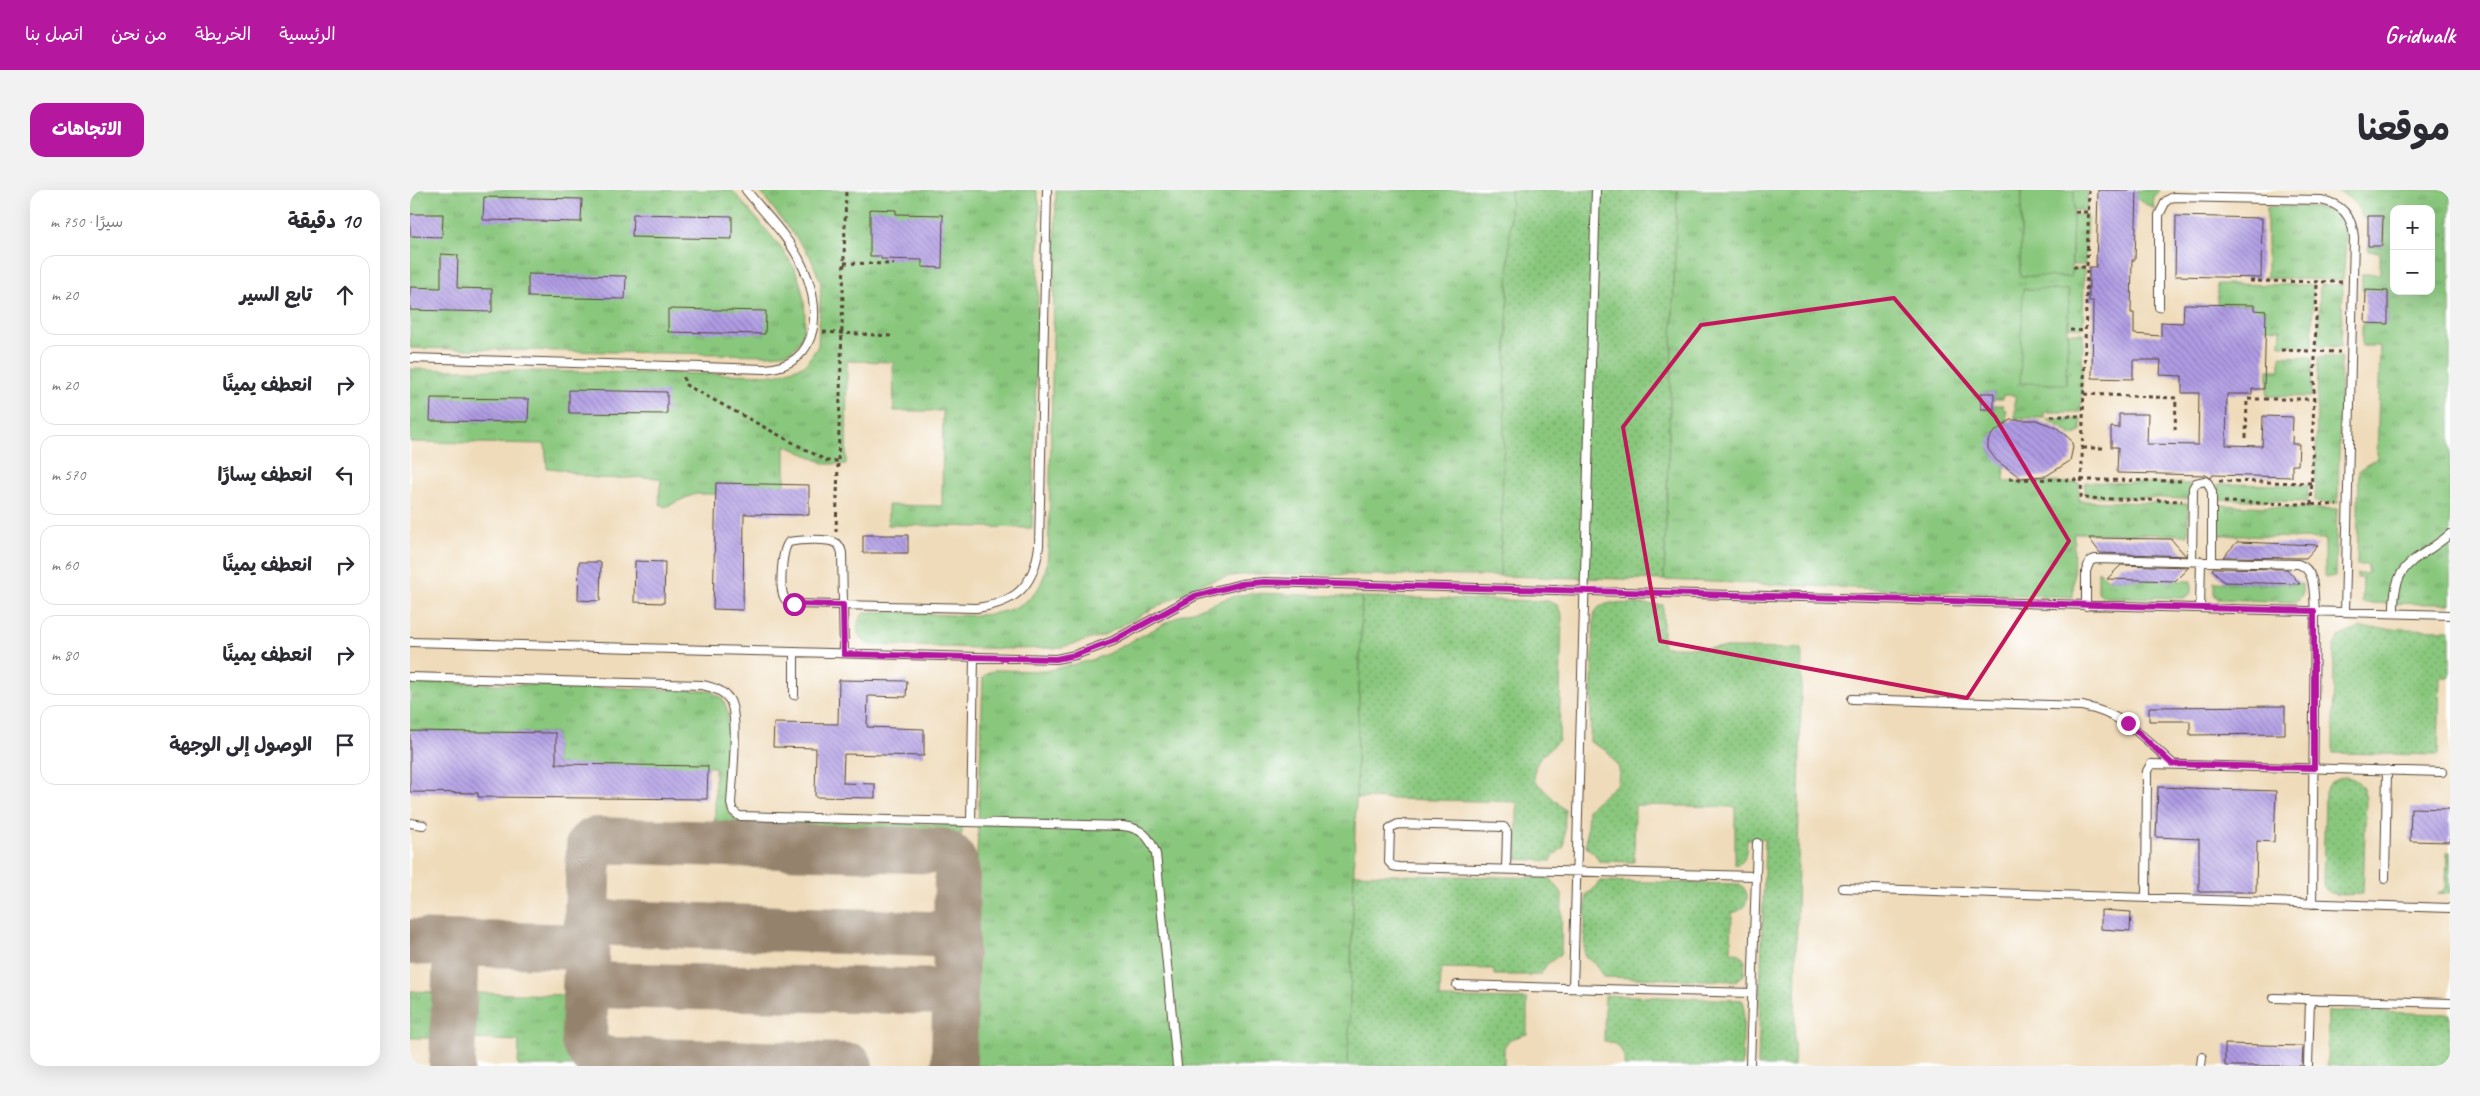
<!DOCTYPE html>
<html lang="ar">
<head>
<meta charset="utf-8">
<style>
	body { margin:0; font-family:Caveat,"Playpen Sans Arabic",sans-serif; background:#f2f2f3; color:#2b2b33; direction:rtl }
	.controls { position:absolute; right:15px; top:15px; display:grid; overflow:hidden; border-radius:10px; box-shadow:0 5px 20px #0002 }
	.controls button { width:45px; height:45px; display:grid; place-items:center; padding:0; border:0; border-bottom:1px solid #e1e1e2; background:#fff; color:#2b2b33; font:25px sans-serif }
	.stop { position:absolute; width:15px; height:15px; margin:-11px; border:4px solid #b5179e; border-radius:50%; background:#fff }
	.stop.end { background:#b5179e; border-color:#fff; box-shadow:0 1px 5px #0008 }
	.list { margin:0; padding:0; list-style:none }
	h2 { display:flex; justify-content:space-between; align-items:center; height:65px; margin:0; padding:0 20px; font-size:21px }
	h2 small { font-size:16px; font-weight:400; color:#7c7c81 }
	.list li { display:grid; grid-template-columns:32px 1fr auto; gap:15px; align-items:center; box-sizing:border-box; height:80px; margin:0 10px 10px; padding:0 10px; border:1px solid #e1e1e2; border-radius:15px }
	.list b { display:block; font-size:19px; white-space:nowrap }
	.list em { font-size:16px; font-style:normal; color:#7c7c81 }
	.icon { flex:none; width:28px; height:28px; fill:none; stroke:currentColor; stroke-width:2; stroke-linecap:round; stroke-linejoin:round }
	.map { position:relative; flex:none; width:2040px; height:876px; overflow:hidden; direction:ltr; border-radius:15px }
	header { display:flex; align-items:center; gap:30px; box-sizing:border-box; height:70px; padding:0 25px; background:#b5179e; color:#fff }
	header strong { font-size:24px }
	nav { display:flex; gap:28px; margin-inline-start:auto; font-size:18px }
	.intro { display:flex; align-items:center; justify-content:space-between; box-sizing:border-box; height:120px; padding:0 30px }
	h1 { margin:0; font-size:35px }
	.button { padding:12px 22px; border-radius:15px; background:#b5179e; color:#fff; font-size:18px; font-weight:700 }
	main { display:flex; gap:30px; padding:0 30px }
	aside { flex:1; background:#fff; border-radius:15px; box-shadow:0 5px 20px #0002 }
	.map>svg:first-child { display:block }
	.grass { fill:url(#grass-tufts); stroke:#62784e; fill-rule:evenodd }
	.park { fill:#89c77d; stroke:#62784e }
	.garden { fill:url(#garden-dots); stroke:#62784e }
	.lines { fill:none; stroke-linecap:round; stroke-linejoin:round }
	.taxiway { stroke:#95826c; stroke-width:46 }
	.building { fill:url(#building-back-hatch) }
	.lane-casing { stroke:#564535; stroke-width:10 }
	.path { stroke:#564535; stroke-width:3; stroke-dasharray:4 4; stroke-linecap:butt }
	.lane { stroke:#fff; stroke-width:8 }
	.route { stroke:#b5179e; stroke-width:6 }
	.marked { fill:none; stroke:#c2185b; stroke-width:4; stroke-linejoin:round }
</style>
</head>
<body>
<header>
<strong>Gridwalk</strong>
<nav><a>الرئيسية</a><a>الخريطة</a><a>من نحن</a><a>اتصل بنا</a></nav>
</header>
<div class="intro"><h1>موقعنا</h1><a class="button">الاتجاهات</a></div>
<main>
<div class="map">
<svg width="2040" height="876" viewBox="0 0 2040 876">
	<defs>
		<pattern id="grass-tufts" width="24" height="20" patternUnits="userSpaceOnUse" patternTransform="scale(1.25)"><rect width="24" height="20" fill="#89c77d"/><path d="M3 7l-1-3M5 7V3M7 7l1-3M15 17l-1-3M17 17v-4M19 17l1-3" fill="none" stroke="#71a266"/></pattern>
		<pattern id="garden-dots" width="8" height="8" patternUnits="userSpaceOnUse" patternTransform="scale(1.25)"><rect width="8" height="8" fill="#89c77d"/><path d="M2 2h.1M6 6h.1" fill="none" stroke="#71a266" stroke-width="1.8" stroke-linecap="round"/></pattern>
		<pattern id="building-back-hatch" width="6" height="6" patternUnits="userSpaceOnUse" patternTransform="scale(1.25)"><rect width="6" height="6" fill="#af9be4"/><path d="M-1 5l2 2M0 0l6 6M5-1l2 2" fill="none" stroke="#907fb8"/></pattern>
	</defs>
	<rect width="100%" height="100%" fill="#fff"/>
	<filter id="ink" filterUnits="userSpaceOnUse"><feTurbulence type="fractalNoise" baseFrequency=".02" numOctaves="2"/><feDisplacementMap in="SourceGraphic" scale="10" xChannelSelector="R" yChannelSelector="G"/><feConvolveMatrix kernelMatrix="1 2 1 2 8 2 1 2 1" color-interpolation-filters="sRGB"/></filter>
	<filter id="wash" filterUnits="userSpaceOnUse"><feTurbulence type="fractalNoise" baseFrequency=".0096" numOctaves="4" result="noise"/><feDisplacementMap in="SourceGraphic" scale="20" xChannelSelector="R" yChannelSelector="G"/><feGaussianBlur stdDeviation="1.12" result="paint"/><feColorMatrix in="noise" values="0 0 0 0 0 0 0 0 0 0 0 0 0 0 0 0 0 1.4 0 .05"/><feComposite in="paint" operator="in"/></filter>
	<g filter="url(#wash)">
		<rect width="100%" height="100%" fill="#efdbba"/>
		<!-- grass -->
		<path class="grass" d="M0,0H322C339,21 372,55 384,78C394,97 401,137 387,155C381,164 369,164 359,165L0,158Z
			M349,0H626L630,16L622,338L478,335V315L532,316L533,221H484L483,172L437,171L436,274H416L375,255V295L306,293V304H285L255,317L250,314L249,305L251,291L248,288C227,286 207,290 186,288C168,286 154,278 137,278L135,254L0,252V179L366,185L395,175L408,156L411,93L400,66Z
			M646,0H1101L1090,386L842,384L820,386L790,394L692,446L649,458L604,459L462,455C447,451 442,435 454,423C502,414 607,449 632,391C639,375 638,355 639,338Z
			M1267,0H1612L1610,85L1661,87L1662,79H1674L1673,138L1658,137L1659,100L1656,194L1658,143H1673L1671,222H1634V228H1605V205H1593V209H1584V203H1571V219H1583L1584,215H1593V219L1596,220V235L1578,259L1582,265L1595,276L1594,291L1669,293V311L1778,314V345L1664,343L1663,407L1254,390Z
			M1664,0H1677V21L1663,20Z
			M1727,0H1750L1743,10L1744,19L1726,8Z
			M1925,0H2040V414L1952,413L1953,388H1947V384H1957L1958,375H1947L1949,280L1967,268L1970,156H1952V133H1978V101L1952,100V84H1970V62L1958,61V56H1972L1973,26H1958V29L1953,28C1949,16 1937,4 1925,0ZM1984,19H2021V101H1984Z
			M1857,17C1875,17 1927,12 1934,31C1938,45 1934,75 1933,90L1857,88Z
			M1663,24L1677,25L1675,75H1662Z
			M1807,94L1903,95L1902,156L1870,155L1871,139L1855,138L1844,121L1843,115L1807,114Z
			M1910,95H1933L1931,157L1908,156Z
			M1870,166L1902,167L1901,207L1857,206L1858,180H1870Z
			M1908,167H1931L1928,313L1905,312Z
			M1636,229H1671V242L1662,246L1654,239Z
			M1675,292L1780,294L1779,309L1675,306Z
			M1808,294L1898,295V312L1808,309Z
			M1807,315L1927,319L1925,387H1915V349L1807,345Z
			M1688,381L1698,389L1781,391V403L1774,408L1694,407L1688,402Z
			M1804,392L1892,394V405L1886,412L1808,409L1804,404Z
			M842,403L952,407L938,876H560L573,488L576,484L586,480L634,481L678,471L697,464L769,426L821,407Z
			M0,491L301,501L313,509L318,522L317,618L321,626L330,629L552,635V644L305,636V577L146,574V543L0,541Z
			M0,801L22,802L21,848H0Z
			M64,803L165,805L163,876H108L109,851L63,849Z"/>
		<!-- park -->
		<path class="park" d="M1612,0H1664L1661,87L1610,86Z
			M1613,99L1659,100L1656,194L1610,193Z"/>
		<!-- garden -->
		<path class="garden" d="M1101,0H1267L1254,390L1090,386Z
			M952,407L1138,411L1147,415L1152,425L1149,550L1130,568L1125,577L1124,590L1155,620L1154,657L1144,665L1141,671L1107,669V612L946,608Z
			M1201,413L1253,415V457L1392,459L1384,876H1348L1355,649H1337C1336,660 1338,673 1325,675V617L1225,615L1224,672L1189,671L1184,663L1176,657L1178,619L1208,593L1209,578L1197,561L1180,552L1184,426C1186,417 1192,415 1201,413Z
			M1950,438L2040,440V487H2030L2028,565L1923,563L1924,455L1930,446Z
			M1933,587C1946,587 1953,594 1956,608L1953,704C1941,704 1917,709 1913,694L1915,602L1921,592Z
			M2037,662H2040V704L2027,703L2033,701L2036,695Z
			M944,684L1140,688L1152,703L1151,764L1137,774L1130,785H1084V779L1031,778L1030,808L1117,809V844L1100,849L1094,857V876H938Z
			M1190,691L1330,694C1343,705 1337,720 1322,723L1321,761L1329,763L1335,771L1334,785L1326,791L1193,787L1186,774L1174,765L1176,704L1182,701Z
			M1195,805L1332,810L1334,814L1332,876H1214C1216,862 1208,852 1194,851Z
			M1918,821L2040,824V876H1917Z"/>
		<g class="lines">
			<!-- taxiway -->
			<path class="taxiway" d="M177,732L546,745
				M0,752L176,757
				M175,795L545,802
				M42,876L46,754
				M440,876L198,870L183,865L174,852L179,654L185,650L531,661C543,665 546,672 547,684L544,876"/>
		</g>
		<g id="blocks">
			<!-- building -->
			<path class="building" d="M1688,0H1727L1725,70H1722L1721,123H1724V144L1751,146V132L1773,133L1774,114L1844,115V120L1856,121L1854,199H1842V204H1817L1816,255L1852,256L1853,226L1883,227L1882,254H1889L1888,275H1882V287L1803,285L1801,288L1796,285L1707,283L1708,257H1701V237L1709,238V224H1738L1737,254L1788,255L1789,203H1772V186L1750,185L1751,170H1723V189L1682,188L1683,111H1679V77H1686Z
				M74,7L172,9L171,32L73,30Z
				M460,19L486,20V24L533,25L532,78L512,77V70L471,69V66H460Z
				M0,24H33L32,47L0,46Z
				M223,24L322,26V49L222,47Z
				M1766,26L1852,28L1851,88L1765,86Z
				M1958,26H1973L1972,56H1958Z
				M31,64L48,65L47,98L82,99V122L0,120V97L31,98Z
				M118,84L216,86L215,109L118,107Z
				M1956,100L1978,101V134L1955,133Z
				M258,119L356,121L355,144L258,142Z
				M159,200L257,202V224L159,223Z
				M1571,203H1584V219H1571Z
				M21,208L119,209L118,232L20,231Z
				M1600,230H1626L1647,238L1661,250L1663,257L1660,271L1636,286L1611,288L1586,270L1578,259V251L1582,244Z
				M306,293L399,295V325L334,324L333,420L303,419Z
				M453,345H498V363H453Z
				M1679,348L1761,349L1776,366L1690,363Z
				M1827,352L1908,355L1896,368L1813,367Z
				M225,371L255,372L254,413L224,412Z
				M169,372H191L190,411L168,410Z
				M1711,375L1779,377L1765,391L1697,389Z
				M1803,378L1877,379L1890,394L1814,392L1802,379Z
				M429,490L497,491L496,507L458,506L457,537L514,539V566L434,564L433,593L465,594V608L405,607L406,558L363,557L364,533L428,534Z
				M1875,516V544L1780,545V531H1739V517Z
				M0,541L146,543V574L298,576L297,609L68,607V603L0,602Z
				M1748,597L1866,601L1864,652L1847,651L1846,702H1789V649L1746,647Z
				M2001,618L2040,619V652L2000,651Z
				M1691,720L1721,722L1720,741L1691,739Z
				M1815,854L1893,856L1892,876H1815Z"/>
		</g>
	</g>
	<g filter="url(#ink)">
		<use href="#blocks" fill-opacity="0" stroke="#564535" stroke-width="1"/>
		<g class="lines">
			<defs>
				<path id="lane" d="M1749,117V25L1756,11L1763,7L1911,10C1932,14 1942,26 1944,47L1935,422
					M0,168L355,179C413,175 412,113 391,73C378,46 354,23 336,0
					M1782,371L1783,298L1786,293L1795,291L1798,293L1802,302V372
					M1676,416V381L1680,371L1685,369L1888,374C1907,380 1903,405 1905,421L1902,714
					M1790,418L1791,371
					M1984,423C1983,369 2006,373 2040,344
					M0,452L646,469L665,465L703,451L785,406L831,394L854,392L2040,425
					M434,463L432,363C431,359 430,355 426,353C417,348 389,350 379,352C372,359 369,397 374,407C376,412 379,413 383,414L566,418C606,413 624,396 629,356L637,0
					M0,487L292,495C302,497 313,500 319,509C330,525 322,592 321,614L323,621L329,626L713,636C732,638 740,647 746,664L767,876
					M384,505V462
					M1442,509L1672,516C1714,524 1732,546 1763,574
					M561,631L564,468
					M0,633L13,635
					M1096,679L1097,642L1094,637L988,634L980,638L979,672L983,676L988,677L1346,686
					M1975,689L1977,580
					M1433,698L2040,718
					M1736,708L1737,581L1741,574L2032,582
					M1047,795L1342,803
					M1163,798L1186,0
					M1864,808L2040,813
					M1340,876L1347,653
					M1791,876L1792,867
					M1898,876L1900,810"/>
			</defs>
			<!-- lane casing -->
			<use href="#lane" class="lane-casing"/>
			<!-- path -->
			<path class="path" d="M1679,0L1671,308L1772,311
				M1665,22H1679
				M434,73L484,74
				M1663,77H1677
				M1840,91L1932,92
				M1660,140L1676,141
				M413,142L482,146
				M1871,160L1930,162
				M274,187V194L417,271H428
				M1674,204L1766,208L1765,243
				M1641,226H1673
				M1836,248L1837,209H1904
				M1673,258H1696
				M1599,289L1773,291
				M1809,291L1901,293
				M1814,312L1927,315
				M1901,315L1907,92
				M426,342L436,0"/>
			<!-- lane -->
			<use href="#lane" class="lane"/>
		</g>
	</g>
	<g class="lines" filter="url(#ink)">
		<!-- route -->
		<path class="route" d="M384,414L433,415L434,464L646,469L665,465L703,451L785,406L831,394L854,392L1904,421V578L1762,574L1718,533"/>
	</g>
	<!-- marked area -->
	<path class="marked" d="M1484,108L1585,227L1659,351L1557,508L1250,451L1213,237L1291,135Z"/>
</svg>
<div class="controls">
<button>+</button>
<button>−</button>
</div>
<div class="stop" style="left:384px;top:414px"></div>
<div class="stop end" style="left:1718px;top:533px"></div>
</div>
<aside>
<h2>10 دقيقة<small>سيرًا · 750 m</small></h2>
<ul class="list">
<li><svg class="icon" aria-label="ahead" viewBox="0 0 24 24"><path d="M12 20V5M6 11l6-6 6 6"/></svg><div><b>تابع السير</b></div><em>20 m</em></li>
<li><svg class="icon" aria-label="right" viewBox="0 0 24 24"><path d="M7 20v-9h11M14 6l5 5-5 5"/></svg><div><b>انعطف يمينًا</b></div><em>20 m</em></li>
<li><svg class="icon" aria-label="left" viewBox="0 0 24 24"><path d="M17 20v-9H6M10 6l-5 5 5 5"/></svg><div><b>انعطف يسارًا</b></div><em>570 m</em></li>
<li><svg class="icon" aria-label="right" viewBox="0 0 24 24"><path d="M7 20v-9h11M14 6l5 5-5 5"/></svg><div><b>انعطف يمينًا</b></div><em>60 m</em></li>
<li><svg class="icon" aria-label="right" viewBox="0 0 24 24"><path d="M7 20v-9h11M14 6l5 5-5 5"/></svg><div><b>انعطف يمينًا</b></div><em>80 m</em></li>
<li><svg class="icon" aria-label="arrive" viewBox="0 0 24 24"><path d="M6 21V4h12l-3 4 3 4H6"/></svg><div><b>الوصول إلى الوجهة</b></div></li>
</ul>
</aside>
</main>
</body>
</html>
